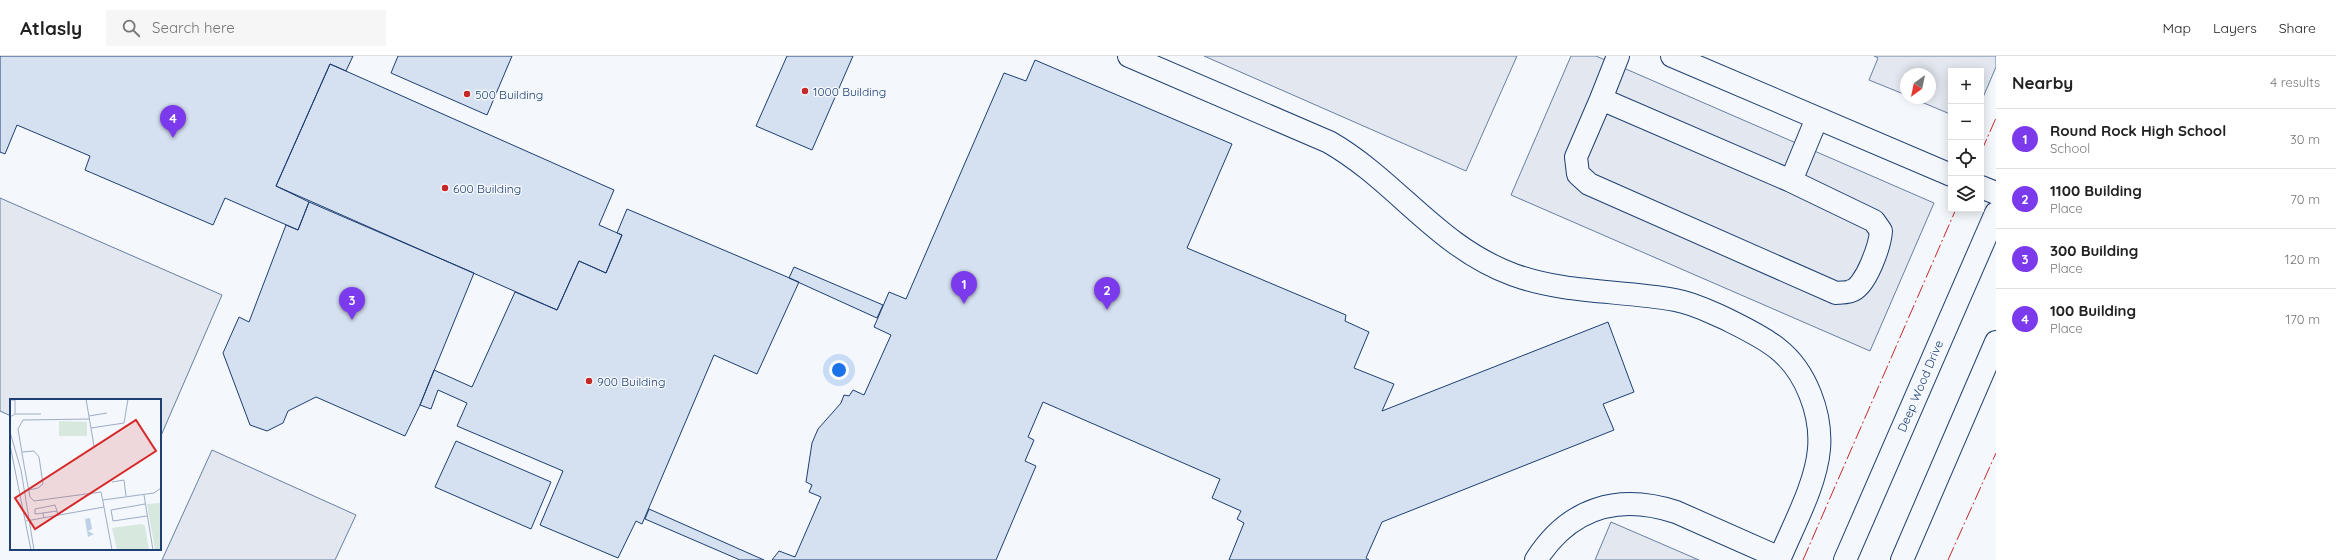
<!DOCTYPE html>
<html lang="en">
<head>
<meta charset="utf-8">
<style>
	body { margin:0; font-family:Quicksand,sans-serif; background:#f6f6f6; color:#222 }
	.controls { position:absolute; right:12px; top:12px; display:grid; overflow:hidden; border-radius:0px; box-shadow:0 2px 10px #0003 }
	.controls button { width:36px; height:36px; display:grid; place-items:center; padding:0; border:0; border-bottom:1px solid #e0e0e0; background:#fff; color:#222; font:20px sans-serif }
	.compass { position:absolute; left:1900px; top:12px; width:36px; height:36px; border-radius:50%; background:#fff; box-shadow:0 2px 10px #0003; rotate:213deg }
	.you { position:absolute; left:839px; top:314px; width:14px; height:14px; margin:-10px; border:3px solid #fff; border-radius:50%; background:#1a73e8; box-shadow:0 0 0 6px #1a73e833 }
	.badge { display:grid; place-items:center; width:26px; height:26px; border-radius:50%; background:#7c3aed; color:#fff; font-size:13px; font-weight:700 }
	.pin { position:absolute; translate:-50% -33px; filter:drop-shadow(0 1px 2px #0008) }
	.pin::after { content:''; position:absolute; top:21px; width:14px; height:12px; background:inherit; clip-path:polygon(0 0,100% 0,50% 100%) }
	.list { margin:0; padding:0; list-style:none }
	h2 { display:flex; justify-content:space-between; align-items:center; height:52px; margin:0; padding:0 16px; font-size:17px }
	h2 small { font-size:13px; font-weight:400; color:#767676 }
	.list li { display:grid; grid-template-columns:26px 1fr auto; gap:12px; align-items:center; box-sizing:border-box; height:60px; padding:0 16px; border-top:1px solid #e0e0e0 }
	.list b { display:block; font-size:15px; white-space:nowrap }
	.list p { margin:0; font-size:13px; white-space:nowrap; color:#767676 }
	.list em { font-size:13px; font-style:normal; color:#767676 }
	.icon { flex:none; width:22px; height:22px; fill:none; stroke:currentColor; stroke-width:2; stroke-linecap:round; stroke-linejoin:round }
	.map { position:relative; flex:none; width:1996px; height:504px; overflow:hidden }
	header { display:flex; align-items:center; gap:24px; box-sizing:border-box; height:56px; padding:0 20px; background:#fff; border-bottom:1px solid #e0e0e0 }
	header strong { font-size:19px }
	nav { display:flex; gap:22px; margin-inline-start:auto; font-size:14px }
	.search { width:280px; height:36px; background:#f6f6f6; display:flex; align-items:center; gap:10px; box-sizing:border-box; padding:0 14px; border-radius:0px; color:#767676; font-size:15px }
	main { display:flex }
	aside { flex:1; background:#fff }
	.map>svg:first-child { display:block }
	.parking { fill:#e3e8f0; stroke:#687fa3 }
	.building { fill:#d5e0f0; stroke:#1d3f73 }
	.lines { fill:none; stroke-linecap:round; stroke-linejoin:round }
	.minor-casing { stroke:#1d3f73; stroke-width:24 }
	.minor { stroke:#f4f7fb; stroke-width:22 }
	.power { stroke:#c62828; stroke-width:1; stroke-dasharray:14 3 2 3; stroke-linecap:butt }
	.poi-dot { fill:#c62828; stroke:#f4f7fb; stroke-width:1.5 }
	.labels { text-anchor:middle; dominant-baseline:central; stroke-width:3; stroke-linejoin:round; paint-order:stroke }
	.poi-label { font-size:12px; fill:#1d3f73; stroke:#f4f7fb; text-anchor:start }
	.street-label { font-size:12px; fill:#1d3f73; stroke:#f4f7fb }
	.inset-road { fill:none; stroke:#9eadc5; stroke-width:1 }
	.view { fill:#d62828; fill-opacity:0.15; stroke:#d62828; stroke-width:2 }
	.inset-edge { fill:none; stroke:#1d3f73; stroke-width:2 }
</style>
</head>
<body>
<header>
<strong>Atlasly</strong>
<div class="search"><svg class="icon" aria-label="search" viewBox="0 0 24 24"><circle cx="10" cy="10" r="6"/><path d="M15 15l6 6"/></svg>Search here</div>
<nav><a>Map</a><a>Layers</a><a>Share</a></nav>
</header>
<main>
<div class="map">
<svg width="1996" height="504" viewBox="0 0 1996 504">
	<rect width="100%" height="100%" fill="#f4f7fb"/>
	<!-- parking -->
	<path class="parking" d="M1204,0H1517L1466,115Z
		M1571,0H1596L1934,147L1870,295L1511,139Z
		M1874,0H1996V11L1981,46V15H1951L1950,58L1912,42H1930V18H1906V39L1869,24L1878,2Z
		M0,142L222,239L160,382V344H11V360L0,355Z
		M212,394L356,459L335,504H162Z
		M1611,466L1699,504H1595Z"/>
	<!-- building -->
	<path class="building" d="M0,0H353L346,15L330,8L276,130L309,146L298,174L225,142L213,169L85,114L90,100L17,69L5,98L0,96Z
		M398,0H512L487,59L391,17Z
		M787,0H853L812,94L756,70Z
		M1035,4L1232,88L1187,192L1346,259L1345,265L1369,276L1354,312L1394,328L1382,355L1608,266L1634,336L1603,348L1614,374L1382,466L1366,502L1369,504H1229L1244,467L1237,463L1241,455L1212,442L1220,423L1043,346L1028,381L1034,384L1025,405L1036,410L996,504H772L779,495L795,501L821,441L809,436L812,429L806,426L812,387L818,373L841,347L844,339L849,340L853,334L864,339L891,279L874,271L889,236L906,243L1004,17L1026,25Z
		M330,8L614,134L599,169L622,179L606,217L579,205L557,254L276,130Z
		M309,146L474,217L420,349L405,380L316,341L288,355L283,367L267,375L250,369L223,297L239,261L249,266L286,169L298,174Z
		M627,153L799,226L757,318L714,299L642,468L636,465L618,502L540,469L563,415L457,370L467,347L438,334L431,353L420,349L434,314L472,331L515,236L557,254L579,205L606,217L622,179L617,177Z
		M794,211L883,249L877,262L789,222Z
		M456,385L551,426L531,473L435,431Z
		M649,453L764,504H740L645,463Z"/>
	<g class="lines">
		<defs>
			<path id="minor" d="M1129,0L1329,86C1397,125 1437,191 1514,219C1567,238 1621,234 1675,244C1693,247 1708,255 1724,262C1742,271 1762,280 1778,293C1806,315 1822,358 1819,393C1816,429 1793,470 1779,504
				M1618,0L1601,43L1791,125L1817,62
				M1672,0L1951,119
				M1601,43L1576,101L1578,118L1589,128L1836,237C1841,236 1847,237 1851,235C1866,231 1880,189 1881,175L1874,165L1791,125
				M1981,131L1996,137
				M1536,504C1569,452 1618,437 1676,456L1780,502
				M1845,504L1996,157
				M1902,504L1996,286"/>
		</defs>
		<!-- minor casing -->
		<use href="#minor" class="minor-casing"/>
		<!-- minor -->
		<use href="#minor" class="minor"/>
		<!-- power -->
		<path class="power" d="M1981,96L1996,62
			M1803,504L1956,153
			M1948,504L1996,397"/>
	</g>
	<!-- markers -->
	<g class="poi-dot">
		<circle cx="805" cy="35" r="4"/>
		<circle cx="467" cy="38" r="4"/>
		<circle cx="445" cy="132" r="4"/>
		<circle cx="589" cy="325" r="4"/>
	</g>
	<g class="labels">
		<!-- poi labels -->
		<g class="poi-label">
			<text x="813" y="35">1000 Building</text>
			<text x="475" y="38">500 Building</text>
			<text x="453" y="132">600 Building</text>
			<text x="597" y="325">900 Building</text>
		</g>
		<!-- street labels -->
		<g class="street-label">
			<text transform="translate(1920 330) rotate(-67)">Deep Wood Drive</text>
		</g>
	</g>
	<!-- overview -->
	<g transform="translate(10 343)">
		<rect width="151" height="151" fill="#f4f7fb"/>
		<path d="M49,22L77,23V37H49ZM151,104V151H145L137,105ZM132,125L135,127L139,151H107L102,129Z" fill="#d7e8df"/>
		<path d="M80,119L82,130L78,132L84,135L78,138L75,120Z" fill="#bed0e5"/>
		<path class="inset-road" d="M5,0H19M76,0L84,47M0,1H5V15L0,18M5,15H31M79,17L97,14M81,29L114,24L118,0M0,33L11,71L24,151M0,46L21,151M12,53L24,52L29,58L33,85L28,89L19,91M102,83L114,81L116,97M134,96L143,151M93,101L144,94L151,89M135,105L101,111L103,122L137,117M94,108L102,151M33,114L25,115V110L45,106L47,112M34,119L33,114L47,112L48,116M16,122L94,108L91,93L24,102L20,98L14,66L8,30L13,21L80,20"/>
		<path class="view" d="M126,21L146,52L25,130L5,99Z"/>
		<rect width="151" height="151" class="inset-edge"/>
	</g>
</svg>
<div class="controls">
<button>+</button>
<button>−</button>
<button><svg class="icon" aria-label="locate" viewBox="0 0 24 24"><circle cx="12" cy="12" r="6"/><path d="M12 2v4M12 18v4M2 12h4M18 12h4"/></svg></button>
<button><svg class="icon" aria-label="layers" viewBox="0 0 24 24"><path d="M12 4l9 5-9 5-9-5zM3 14l9 5 9-5"/></svg></button>
</div>
<svg class="compass" viewBox="-18 -18 36 36"><path d="M0-13l5 13h-10z" fill="#e53935"/><path d="M0 13l5-13h-10z" fill="#767676"/></svg>
<div class="you"></div>
<div class="pin badge" style="left:964px;top:248px">1</div>
<div class="pin badge" style="left:1107px;top:254px">2</div>
<div class="pin badge" style="left:352px;top:264px">3</div>
<div class="pin badge" style="left:173px;top:82px">4</div>
</div>
<aside>
<h2>Nearby<small>4 results</small></h2>
<ul class="list">
<li><span class="badge">1</span><div><b>Round Rock High School</b><p>School</p></div><em>30 m</em></li>
<li><span class="badge">2</span><div><b>1100 Building</b><p>Place</p></div><em>70 m</em></li>
<li><span class="badge">3</span><div><b>300 Building</b><p>Place</p></div><em>120 m</em></li>
<li><span class="badge">4</span><div><b>100 Building</b><p>Place</p></div><em>170 m</em></li>
</ul>
</aside>
</main>
</body>
</html>
